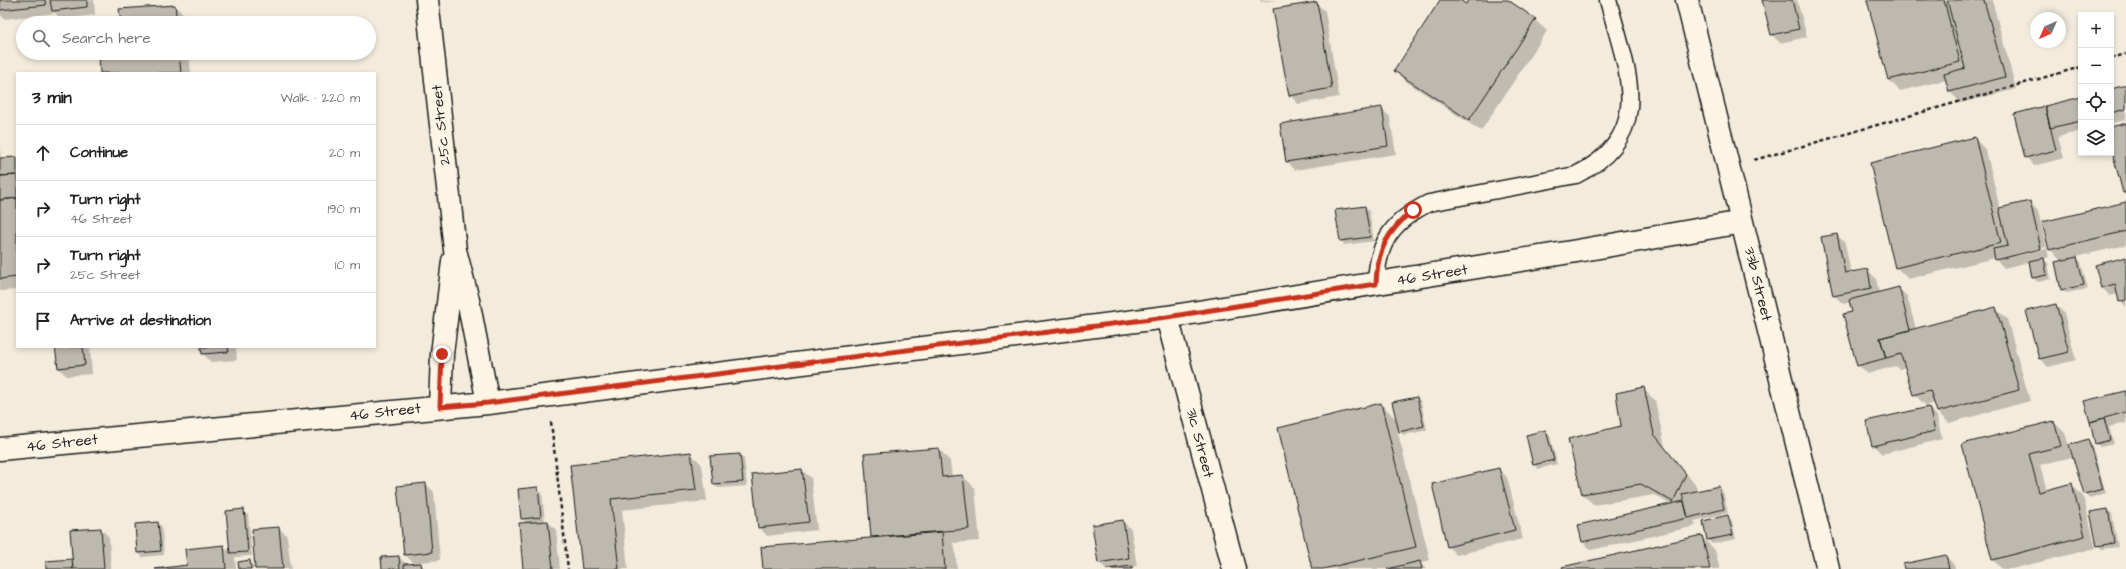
<!DOCTYPE html>
<html lang="en">
<head>
<meta charset="utf-8">
<style>
	body { margin:0; font-family:"Architects Daughter",sans-serif; background:#f6f6f6; color:#202124 }
	.controls { position:absolute; right:12px; top:12px; display:grid; overflow:hidden; border-radius:0px; box-shadow:0 2px 6px #0003 }
	.controls button { width:36px; height:36px; display:grid; place-items:center; padding:0; border:0; border-bottom:1px solid #e0e0e0; background:#fff; color:#202124; font:20px sans-serif }
	.compass { position:absolute; left:2030px; top:12px; width:36px; height:36px; border-radius:50%; background:#fff; box-shadow:0 2px 6px #0003; rotate:225deg }
	.stop { position:absolute; width:12px; height:12px; margin:-9px; border:3px solid #c8321e; border-radius:50%; background:#fff }
	.stop.end { background:#c8321e; border-color:#fff; box-shadow:0 1px 4px #0008 }
	.list { margin:0; padding:0; list-style:none }
	h2 { display:flex; justify-content:space-between; align-items:center; height:52px; margin:0; padding:0 16px; font-size:17px }
	h2 small { font-size:13px; font-weight:400; color:#757577 }
	.list li { display:grid; grid-template-columns:26px 1fr auto; gap:12px; align-items:center; box-sizing:border-box; height:56px; padding:0 16px; border-top:1px solid #e0e0e0 }
	.list b { display:block; font-size:15px; white-space:nowrap }
	.list p { margin:0; font-size:13px; white-space:nowrap; color:#757577 }
	.list em { font-size:13px; font-style:normal; color:#757577 }
	.icon { flex:none; width:22px; height:22px; fill:none; stroke:currentColor; stroke-width:2; stroke-linecap:round; stroke-linejoin:round }
	.map { position:relative; flex:none; width:2126px; height:569px; overflow:hidden }
	.search { position:absolute; background:#fff; box-shadow:0 2px 6px #0003; left:16px; top:16px; width:360px; height:44px; display:flex; align-items:center; gap:10px; box-sizing:border-box; padding:0 14px; border-radius:22px; color:#757577; font-size:15px }
	.panel { position:absolute; background:#fff; box-shadow:0 2px 6px #0003; left:16px; top:72px; width:360px; height:276px; border-radius:0px }
	.map>svg:first-child { display:block }
	.shadow { fill:#0003; fill-rule:evenodd }
	.building { fill:#beb9ae; stroke:#1c1c1c }
	.lines { fill:none; stroke-linecap:round; stroke-linejoin:round }
	.service-casing { stroke:#1c1c1c; stroke-width:19 }
	.minor-casing { stroke:#1c1c1c; stroke-width:25 }
	.path { stroke:#1c1c1c; stroke-width:2.5; stroke-dasharray:4 3; stroke-linecap:butt }
	.service { stroke:#fcf5e5; stroke-width:16 }
	.minor { stroke:#fcf5e5; stroke-width:22 }
	.route { stroke:#c8321e; stroke-width:5 }
	.labels { text-anchor:middle; dominant-baseline:central; stroke-width:3.5; stroke-linejoin:round; paint-order:stroke }
	.street-label { font-size:15px; fill:#1c1c1c; stroke:#fcf5e5 }
</style>
</head>
<body>
<div class="map">
<svg width="2126" height="569" viewBox="0 0 2126 569">
	<rect width="100%" height="100%" fill="#f3ecdd"/>
	<filter id="ink" filterUnits="userSpaceOnUse"><feTurbulence type="fractalNoise" baseFrequency=".025" numOctaves="2"/><feDisplacementMap in="SourceGraphic" scale="8" xChannelSelector="R" yChannelSelector="G"/><feConvolveMatrix kernelMatrix="1 2 1 2 8 2 1 2 1" color-interpolation-filters="sRGB"/></filter>
	<g filter="url(#ink)">
		<!-- shadow -->
		<path class="shadow" d="M0,0H94L95,15L61,19L55,13L4,19L0,14Z
			M1260,0H1277L1262,2Z
			M1442,0H1459L1466,5L1470,0H1506L1535,20L1547,31L1481,131L1407,82L1396,71Z
			M1763,0H1797L1807,37L1780,43L1772,35Z
			M1868,0H1992L2016,89L1961,103L1950,92L1946,80L1900,91L1889,80Z
			M1316,3L1325,11L1339,97L1298,104L1290,95Z
			M175,6L187,18V23H122Z
			M100,53H189L191,73H101Z
			M2126,86V120L2111,123V90Z
			M2081,98V131L2058,137L2064,158L2034,166L2026,157L2015,114Z
			M1382,109L1390,117L1396,154L1295,170L1287,161Z
			M1974,138L1986,150L2000,209L2030,202L2038,211L2049,257L2043,259L2048,263L2051,279L2038,282L2033,278L2030,262L2004,268L1995,258L1908,279L1896,267ZM2046,247V249L2016,256V254Z
			M0,147L1,159L17,158V290L0,291Z
			M2126,203V245L2076,257L2081,262L2088,289L2066,293L2062,289V262L2050,249Z
			M1365,207L1369,211L1374,241L1345,245L1341,241Z
			M1837,235L1845,243L1851,273L1867,270L1876,278L1879,293L1898,288L1907,296L1916,329L1995,308L2007,319L2030,401L1949,423L1937,412L1935,403L1926,406L1914,394L1906,367L1899,369L1895,366L1867,374L1858,365L1851,302L1843,304L1834,295Z
			M2126,258V307L2120,301L2118,294L2110,296L2102,288Z
			M2056,305L2064,313L2076,360L2048,367L2040,359Z
			M56,347H90L92,374L67,376L58,368Z
			M202,347H236L237,360L211,362L203,354Z
			M1643,389L1655,400L1665,447L1697,487L1694,493L1718,487L1723,492L1728,513L1694,521L1696,526L1591,550L1583,542L1579,526L1671,505L1654,495L1594,505L1582,494Z
			M2126,392V423L2109,427L2114,444L2100,447L2096,443L2091,421Z
			M1417,398L1421,402L1427,430L1404,435L1397,429L1430,560L1420,563L1426,569H1313L1381,404L1397,420Z
			M1929,408L1937,416L1942,439L1882,454L1873,445Z
			M2054,422L2065,433L2069,446L2088,441L2092,445L2106,493L2089,498L2085,494L2072,450L2070,451L2072,457L2040,465L2047,491L2071,484L2083,496L2096,548L2012,569H2002L1992,559L1963,445Z
			M1546,431L1550,436L1557,464L1539,469L1534,465Z
			M939,449L950,461L952,477L963,476L975,488L980,541L952,543L955,547L957,569H764L874,538L865,455Z
			M691,453L702,465L707,501L622,510L628,569H583L572,466Z
			M740,455L744,459L747,486L718,488L714,484Z
			M1498,469L1507,477L1523,539L1456,555L1448,546Z
			M802,470L811,478L817,530L767,536L759,527L753,475Z
			M426,484L434,492L440,560L420,562L425,569H383L399,557L407,565L415,564L405,555Z
			M537,488L542,493L545,522H548L556,530L560,569H524L527,523L522,518Z
			M243,510L248,515L252,556L235,557L236,569H164L188,566L223,546L231,553L227,512Z
			M2108,510L2112,514L2118,547L2102,549L2098,545Z
			M1728,516L1732,521L1736,539L1712,544L1708,540Z
			M1122,521L1131,529L1137,566L1132,567L1134,569H1106L1099,562Z
			M158,523L162,527L164,555L142,557L138,552Z
			M279,528L287,536L291,569H240L250,561L256,568Z
			M101,529L109,537L111,569H47V562L73,560Z
			M1701,536L1715,550L1720,569H1711L1706,551H1704L1709,569H1564Z
			M1946,556L1954,565L1955,569H1905Z"/>
		<!-- building -->
		<path class="building" d="M0,0H45L46,5L0,10Z
			M50,0H87V7L52,11Z
			M1440,0H1460L1466,4L1469,0H1508L1536,19L1469,120L1394,71Z
			M1762,0H1792L1799,29L1771,35Z
			M1867,0H1944L1960,62L1888,80Z
			M1947,0H1984L2005,77L1949,92L1944,74L1965,68Z
			M1317,2L1332,88L1289,96L1273,9Z
			M175,5L177,23H121L119,9Z
			M99,53H179L181,73H100Z
			M2126,85V109L2111,113V89Z
			M2081,97V121L2050,128L2045,106Z
			M2045,106L2056,150L2025,158L2014,114Z
			M1382,107L1388,146L1286,162L1280,124Z
			M2126,123V193H2123L2111,147V127Z
			M1975,137L2001,243L1895,268L1870,163Z
			M17,157V175L0,176V158Z
			M17,175V198L0,200V176Z
			M17,198V277L0,279V200Z
			M2030,201L2041,249L1995,260L1993,249L2008,246L1999,208Z
			M2126,202V231L2049,250L2042,222Z
			M1365,206L1370,237L1340,241L1335,210Z
			M1837,234L1845,273L1868,269L1871,288L1833,296L1821,237Z
			M2077,257L2084,285L2061,290L2055,262Z
			M2126,257V300L2119,302L2115,284L2101,288L2095,265Z
			M2044,258L2047,275L2032,278L2029,261Z
			M1899,287L1910,330L1880,338L1886,358L1857,366L1843,314L1852,312L1849,300Z
			M2056,304L2069,352L2039,359L2026,311Z
			M1996,307L2019,390L1937,412L1930,390L1913,395L1901,354L1886,358L1880,338Z
			M55,347H83L85,365L58,368Z
			M201,347H228L229,352L202,354Z
			M1644,387L1654,434L1686,474L1673,502L1641,484L1582,494L1568,439L1621,426L1616,393Z
			M2126,391V412L2090,422L2084,401Z
			M1417,397L1424,426L1399,432L1392,402Z
			M1381,403L1416,547L1323,569H1312L1278,428Z
			M1929,407L1935,431L1872,446L1866,421Z
			M2104,418L2110,440L2095,444L2090,422Z
			M2054,421L2061,446L2029,454L2039,492L2072,483L2085,536L1992,560L1962,444Z
			M1546,430L1554,460L1533,465L1526,435Z
			M2088,439L2103,489L2084,494L2069,445Z
			M939,448L942,477L963,475L969,529L871,537L864,454Z
			M691,452L696,490L611,499L619,569H582L570,465Z
			M740,454L743,482L713,484L710,456Z
			M1499,468L1515,530L1447,547L1432,484Z
			M802,469L809,522L758,528L752,474Z
			M426,483L432,552L404,555L397,486Z
			M1719,486L1724,509L1688,518L1682,494Z
			M538,487L541,517L521,519L518,489Z
			M1684,501L1688,518L1582,542L1578,525Z
			M244,509L248,552L230,553L226,511Z
			M2108,509L2114,543L2097,546L2090,512Z
			M1728,515L1733,535L1707,540L1703,521Z
			M1123,520L1129,558L1098,563L1092,525Z
			M548,521L553,569H523L519,523Z
			M158,522L161,551L137,553L135,524Z
			M279,527L283,569H255L252,529Z
			M101,528L104,569H73L70,530Z
			M942,532L945,569H763L761,547Z
			M1702,535L1710,569H1563L1562,567Z
			M224,545L226,569H155L187,565L185,549Z
			M1946,555L1949,569H1904L1903,564Z
			M399,556L400,569H382L381,557Z
			M72,559L73,569H46V561Z
			M250,560L251,569H239L238,562Z
			M1420,561L1422,569H1387Z
			M421,563L422,569H404V564Z
			M1132,566V569H1106Z"/>
		<g class="lines">
			<defs>
				<path id="service" d="M1376,284C1377,243 1392,221 1429,203L1576,175C1658,134 1626,69 1608,0"/>
				<path id="minor" d="M427,0L455,250L468,300L488,403
					M1687,0L1828,569
					M1167,317L1234,569
					M440,407L442,354L453,261
					M0,449L488,403L1167,317L1577,251L1742,222"/>
			</defs>
			<!-- service casing -->
			<use href="#service" class="service-casing"/>
			<!-- minor casing -->
			<use href="#minor" class="minor-casing"/>
			<!-- path -->
			<path class="path" d="M2111,58L2126,54
				M1754,160L2081,67
				M551,422L568,569"/>
			<!-- service -->
			<use href="#service" class="service"/>
			<!-- minor -->
			<use href="#minor" class="minor"/>
		</g>
	</g>
	<g class="lines" filter="url(#ink)">
		<!-- route -->
		<path class="route" d="M442,354L440,407L488,403L1167,317L1376,284C1377,250 1387,232 1413,210"/>
	</g>
	<g class="labels">
		<!-- street labels -->
		<g class="street-label">
			<text transform="translate(441 125) rotate(-96)">25c Street</text>
			<text transform="translate(1432 275) rotate(-9)">46 Street</text>
			<text transform="translate(1758 284) rotate(76)">33b Street</text>
			<text transform="translate(385 412) rotate(-6)">46 Street</text>
			<text transform="translate(62 443) rotate(-6)">46 Street</text>
			<text transform="translate(1200 443) rotate(75)">31c Street</text>
		</g>
	</g>
</svg>
<div class="controls">
<button>+</button>
<button>−</button>
<button><svg class="icon" aria-label="locate" viewBox="0 0 24 24"><circle cx="12" cy="12" r="6"/><path d="M12 2v4M12 18v4M2 12h4M18 12h4"/></svg></button>
<button><svg class="icon" aria-label="layers" viewBox="0 0 24 24"><path d="M12 4l9 5-9 5-9-5zM3 14l9 5 9-5"/></svg></button>
</div>
<svg class="compass" viewBox="-18 -18 36 36"><path d="M0-13l5 13h-10z" fill="#e53935"/><path d="M0 13l5-13h-10z" fill="#757577"/></svg>
<div class="stop" style="left:1413px;top:210px"></div>
<div class="stop end" style="left:442px;top:354px"></div>
<div class="search"><svg class="icon" aria-label="search" viewBox="0 0 24 24"><circle cx="10" cy="10" r="6"/><path d="M15 15l6 6"/></svg>Search here</div>
<section class="panel">
<h2>3 min<small>Walk · 220 m</small></h2>
<ul class="list">
<li><svg class="icon" aria-label="ahead" viewBox="0 0 24 24"><path d="M12 20V5M6 11l6-6 6 6"/></svg><div><b>Continue</b></div><em>20 m</em></li>
<li><svg class="icon" aria-label="right" viewBox="0 0 24 24"><path d="M7 20v-9h11M14 6l5 5-5 5"/></svg><div><b>Turn right</b><p>46 Street</p></div><em>190 m</em></li>
<li><svg class="icon" aria-label="right" viewBox="0 0 24 24"><path d="M7 20v-9h11M14 6l5 5-5 5"/></svg><div><b>Turn right</b><p>25c Street</p></div><em>10 m</em></li>
<li><svg class="icon" aria-label="arrive" viewBox="0 0 24 24"><path d="M6 21V4h12l-3 4 3 4H6"/></svg><div><b>Arrive at destination</b></div></li>
</ul>
</section>
</div>
</body>
</html>
